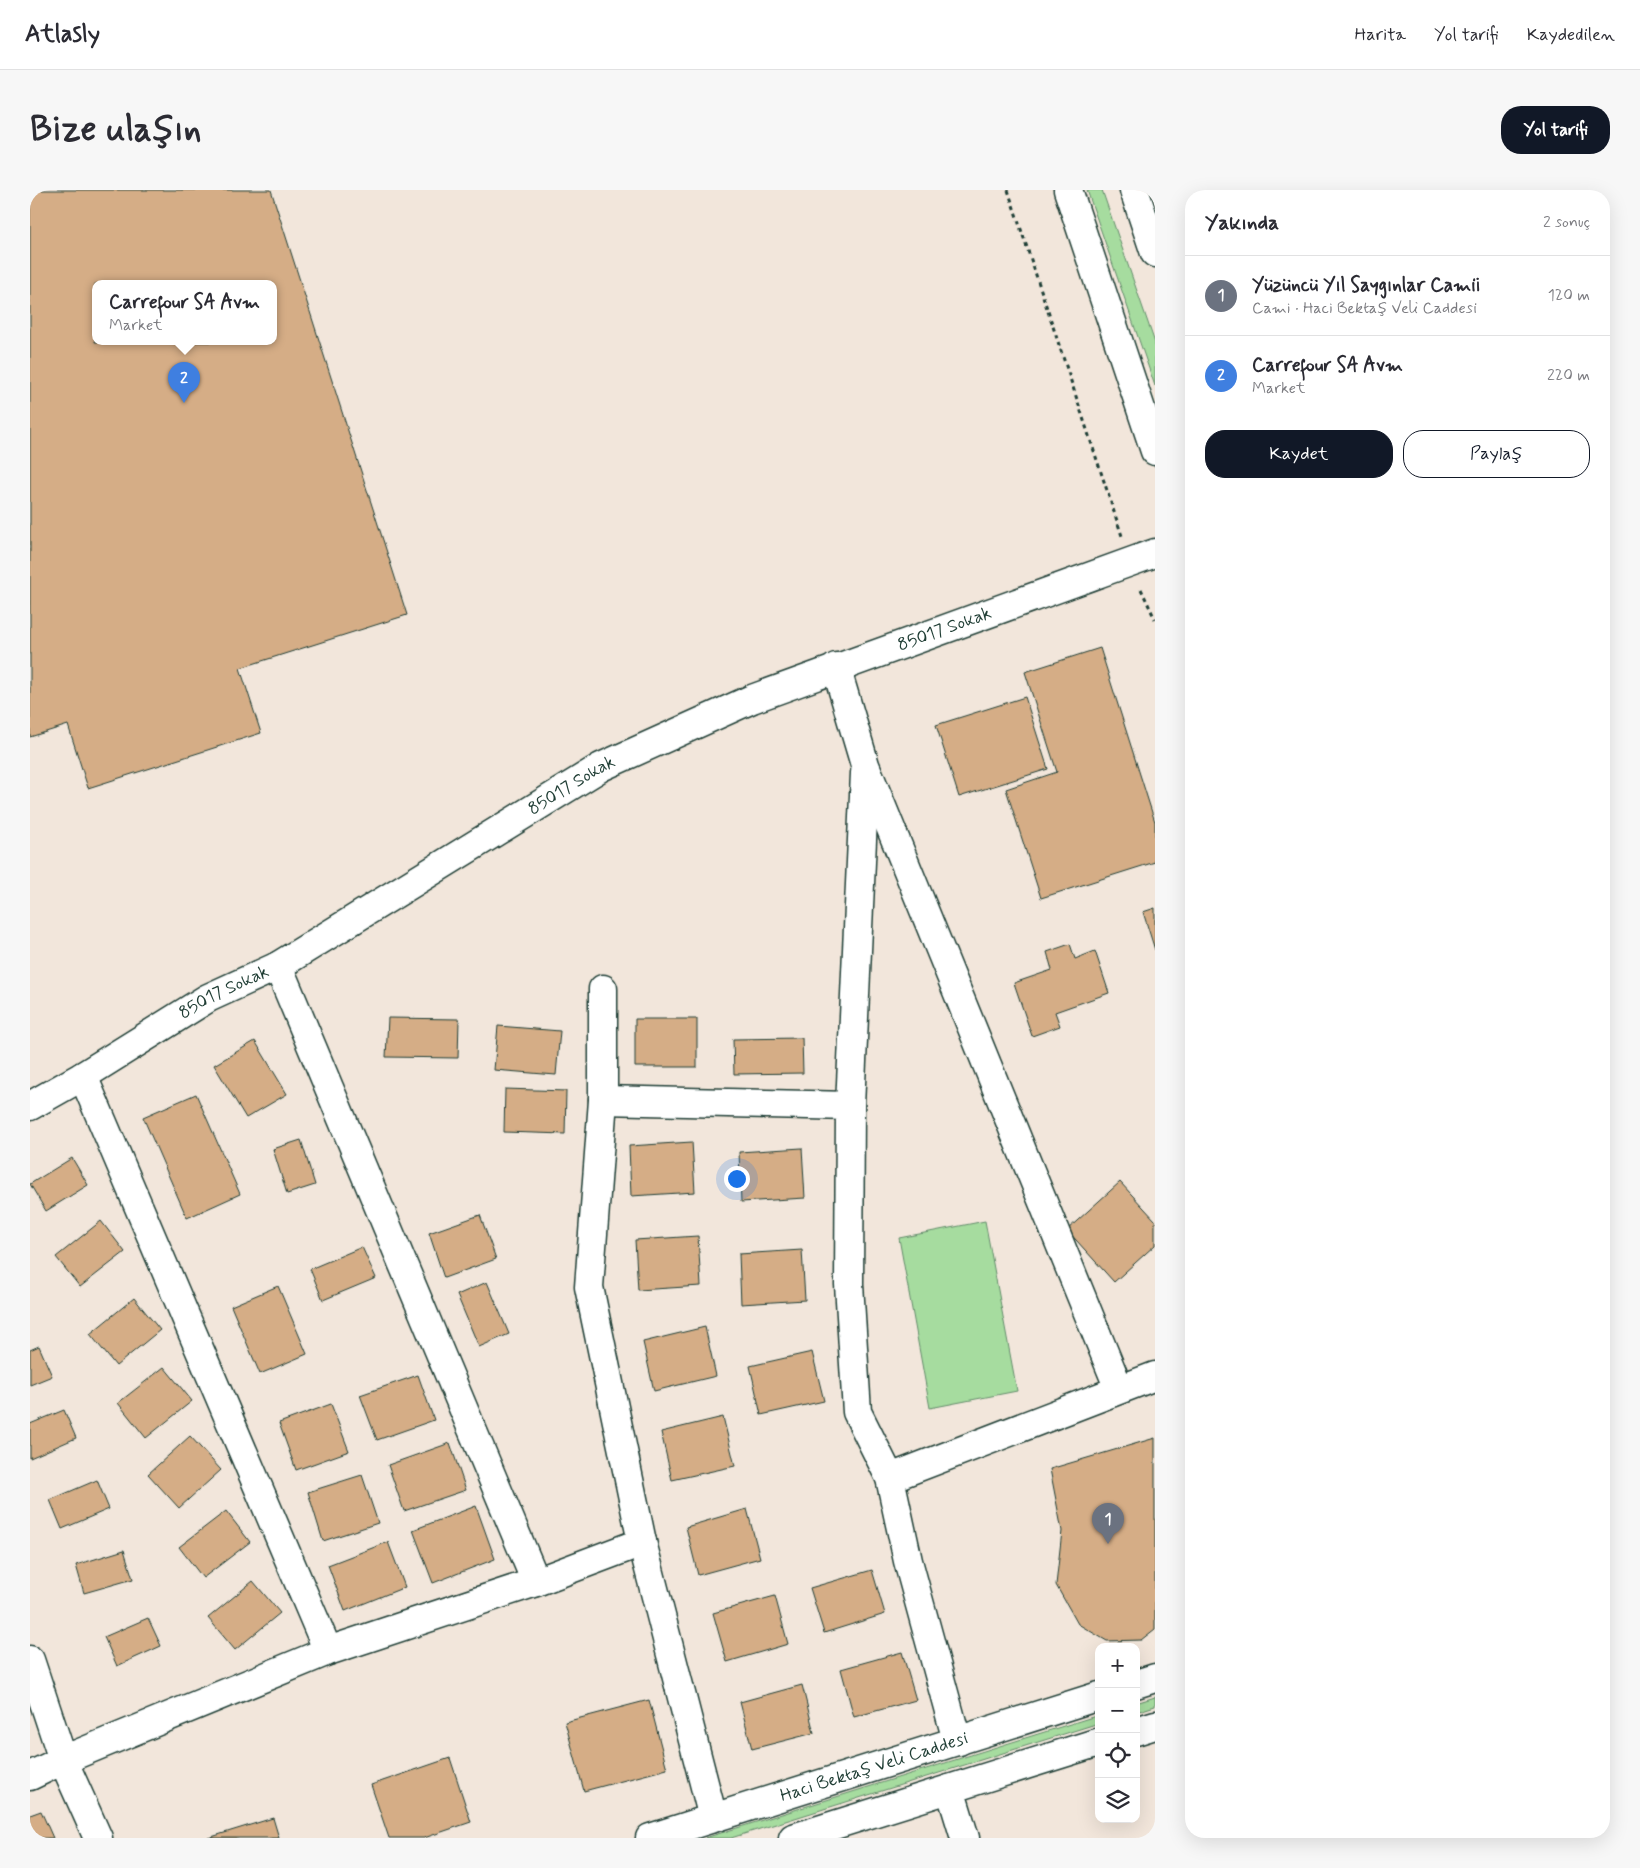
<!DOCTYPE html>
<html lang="tr">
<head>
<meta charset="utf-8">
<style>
	body { margin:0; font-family:Mynerve,sans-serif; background:#f7f7f7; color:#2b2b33 }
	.controls { position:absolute; right:15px; bottom:15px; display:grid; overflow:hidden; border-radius:10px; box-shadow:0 5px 20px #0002 }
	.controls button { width:45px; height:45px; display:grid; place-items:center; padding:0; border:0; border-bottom:1px solid #e1e1e2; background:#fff; color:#2b2b33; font:25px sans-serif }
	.you { position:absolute; left:706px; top:988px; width:18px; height:18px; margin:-12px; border:4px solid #fff; border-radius:50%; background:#1a73e8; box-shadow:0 0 0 8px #1a73e833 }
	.badge { display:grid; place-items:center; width:32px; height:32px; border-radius:50%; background:#111827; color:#fff; font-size:16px; font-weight:700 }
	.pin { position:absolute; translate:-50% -41px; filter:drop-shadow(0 1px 2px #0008) }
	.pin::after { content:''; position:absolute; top:26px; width:18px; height:15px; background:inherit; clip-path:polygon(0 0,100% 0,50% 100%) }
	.popup { position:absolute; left:62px; top:90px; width:185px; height:65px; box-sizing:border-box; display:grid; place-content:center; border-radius:10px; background:#fff; filter:drop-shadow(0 1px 4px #0005); font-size:16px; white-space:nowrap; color:#7c7c81 }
	.popup b { font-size:19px; color:#2b2b33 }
	.popup::after { content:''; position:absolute; left:50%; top:100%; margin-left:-10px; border:10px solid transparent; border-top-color:#fff }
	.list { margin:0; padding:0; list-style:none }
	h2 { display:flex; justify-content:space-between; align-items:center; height:65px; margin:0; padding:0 20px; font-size:21px }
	h2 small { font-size:16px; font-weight:400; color:#7c7c81 }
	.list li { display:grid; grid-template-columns:32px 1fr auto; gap:15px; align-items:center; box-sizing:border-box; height:80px; padding:0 20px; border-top:1px solid #e1e1e2 }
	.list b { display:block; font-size:19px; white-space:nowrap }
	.list p { margin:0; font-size:16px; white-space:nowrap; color:#7c7c81 }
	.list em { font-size:16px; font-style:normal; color:#7c7c81 }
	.actions { display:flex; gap:10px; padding:15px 20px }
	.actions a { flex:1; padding:11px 0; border:1px solid #111827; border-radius:20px; text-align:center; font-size:18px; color:#111827 }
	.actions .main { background:#111827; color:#fff }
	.icon { flex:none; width:28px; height:28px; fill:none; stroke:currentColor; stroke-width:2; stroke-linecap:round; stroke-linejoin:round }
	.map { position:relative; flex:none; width:1125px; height:1648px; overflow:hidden; border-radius:20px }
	header { display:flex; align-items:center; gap:30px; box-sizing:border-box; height:70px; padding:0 25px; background:#fff; border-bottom:1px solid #e1e1e2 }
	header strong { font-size:24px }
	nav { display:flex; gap:28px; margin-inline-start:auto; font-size:18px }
	.intro { display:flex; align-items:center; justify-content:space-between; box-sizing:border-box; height:120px; padding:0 30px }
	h1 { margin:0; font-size:35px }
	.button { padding:12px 22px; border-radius:20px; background:#111827; color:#fff; font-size:18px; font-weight:700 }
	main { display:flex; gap:30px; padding:0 30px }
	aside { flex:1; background:#fff; border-radius:20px; box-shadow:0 5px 20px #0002 }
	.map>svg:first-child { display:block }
	.green { fill:#a6dc9f; stroke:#628c6a }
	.building { fill:#d5ad86; stroke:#1f3d34; fill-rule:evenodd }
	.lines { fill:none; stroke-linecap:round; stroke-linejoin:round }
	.minor-casing { stroke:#1f3d34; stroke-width:31 }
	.major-casing { stroke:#1f3d34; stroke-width:31 }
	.path { stroke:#1f3d34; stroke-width:3; stroke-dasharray:4 4; stroke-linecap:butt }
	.minor { stroke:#fff; stroke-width:28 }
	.major { stroke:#fff; stroke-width:28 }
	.labels { text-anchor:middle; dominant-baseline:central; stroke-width:4.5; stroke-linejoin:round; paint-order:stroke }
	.street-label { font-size:18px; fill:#1f3d34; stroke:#fff }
</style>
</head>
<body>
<header>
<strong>Atlasly</strong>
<nav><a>Harita</a><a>Yol tarifi</a><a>Kaydedilen</a></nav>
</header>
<div class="intro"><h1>Bize ulaşın</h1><a class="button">Yol tarifi</a></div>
<main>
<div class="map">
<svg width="1125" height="1648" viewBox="0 0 1125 1648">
	<rect width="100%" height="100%" fill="#f2e6db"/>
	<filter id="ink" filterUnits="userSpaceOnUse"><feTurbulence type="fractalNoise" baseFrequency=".02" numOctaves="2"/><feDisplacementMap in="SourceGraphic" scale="10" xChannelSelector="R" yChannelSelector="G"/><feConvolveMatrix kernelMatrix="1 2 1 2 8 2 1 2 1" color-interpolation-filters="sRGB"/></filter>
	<g filter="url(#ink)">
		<!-- green -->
		<path class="green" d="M1057,0H1072L1125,153V196Z
			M955,1031L987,1201L900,1218L869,1048Z
			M1125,1507V1516L1106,1522V1513Z
			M1069,1525V1533L701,1648H675Z"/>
		<!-- building -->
		<path class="building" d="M0,0H241L377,425L210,478L231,543L58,598L38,535L0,547ZM65,94H243V152H65Z
			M1070,458L1125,632V672L1011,708L976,599L1027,582L995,482Z
			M995,507L1018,579L929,607L906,535Z
			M1125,718V760L1113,722Z
			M1040,754L1045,769L1065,761L1079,803L1025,822L1030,836L1002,846L984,793L1022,780L1017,762Z
			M358,828L429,829L428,868L356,867Z
			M605,829H667V877H605Z
			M468,836L530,841L526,885L464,880Z
			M772,848L773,883L704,884L703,849Z
			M225,851L257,904L216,928L184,875Z
			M475,899L536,901L535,944L474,942Z
			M166,904L210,1004L157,1028L113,927Z
			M271,950L285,995L257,1004L243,959Z
			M662,952L665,1002L601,1006L599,956Z
			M772,958L775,1008L711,1012L709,962Z
			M42,968L58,995L16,1021L0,994Z
			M1090,992L1125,1030V1055L1084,1092L1037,1040Z
			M450,1025L466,1069L414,1088L399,1043Z
			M71,1031L95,1062L50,1097L26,1067Z
			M668,1046L671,1096L608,1100L605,1050Z
			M332,1057L346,1088L293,1110L280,1079Z
			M772,1060L775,1110L711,1114L709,1064Z
			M457,1092L479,1144L449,1157L427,1105Z
			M248,1096L277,1164L230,1184L201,1116Z
			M104,1108L130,1140L86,1176L60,1144Z
			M675,1137L686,1186L624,1201L613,1152Z
			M9,1156L22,1186L0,1195V1160Z
			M782,1162L794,1211L731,1225L720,1176Z
			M134,1177L162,1211L116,1248L88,1213Z
			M388,1185L404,1230L347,1250L330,1205Z
			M301,1214L319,1261L266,1280L249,1233Z
			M34,1220L46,1248L0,1268V1234Z
			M693,1227L705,1276L642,1290L631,1242Z
			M160,1246L191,1280L149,1318L118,1284Z
			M1125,1248V1439L1111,1450L1077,1451L1048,1434L1026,1395L1032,1341L1020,1279Z
			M420,1253L436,1300L374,1321L358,1275Z
			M332,1285L348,1333L293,1351L278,1302Z
			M67,1290L79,1319L32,1339L20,1310Z
			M446,1316L465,1369L403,1393L383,1340Z
			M717,1319L730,1368L668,1385L656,1337Z
			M196,1321L220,1352L173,1388L149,1357Z
			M358,1352L375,1397L315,1421L298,1375Z
			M94,1360L103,1389L54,1403L46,1375Z
			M842,1380L855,1424L794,1443L780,1398Z
			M223,1391L250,1423L205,1460L178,1428Z
			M745,1406L758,1454L697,1472L683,1423Z
			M118,1428L131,1456L87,1476L74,1447Z
			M872,1462L886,1510L824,1527L811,1479Z
			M772,1495L784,1543L722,1559L710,1512Z
			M619,1510L637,1579L554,1601L535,1532Z
			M420,1568L441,1632L394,1648H359L341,1595Z
			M11,1621L23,1648H0V1625Z
			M243,1628L249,1648H178Z"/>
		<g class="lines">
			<defs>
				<g id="minor">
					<path d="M806,477L835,575L1089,1199"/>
					<path d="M248,776L506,1392"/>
					<path d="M573,799V910L559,1097L612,1352L683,1628"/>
					<path d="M53,886L298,1461"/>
					<path d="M573,910L820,916L819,1094L827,1222L860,1288L878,1371L923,1536L929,1551"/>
					<path id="s1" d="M0,916L53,886L178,808L248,776L571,577L722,509L1125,363"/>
					<path d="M820,916L835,583"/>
					<path d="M860,1288L1125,1186"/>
					<path d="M0,1470L33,1570L68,1648"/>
					<path d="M0,1586L33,1570L298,1461L506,1392L612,1352"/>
					<path d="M920,1599L935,1648"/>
				</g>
				<g id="major">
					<path d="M1038,0L1125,261"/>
					<path d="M1104,0L1125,63"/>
					<path d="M1106,1494L1125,1488"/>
					<path d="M1106,1541L1125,1535"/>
					<path id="s2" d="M620,1648L1069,1506"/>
					<path d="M763,1648L1069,1552"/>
				</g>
			</defs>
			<!-- minor casing -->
			<use href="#minor" class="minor-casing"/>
			<!-- major casing -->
			<use href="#major" class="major-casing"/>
			<!-- path -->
			<path class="path" d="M978,0L1092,346
				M1111,399L1125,429"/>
			<!-- minor -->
			<use href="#minor" class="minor"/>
			<!-- major -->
			<use href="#major" class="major"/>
		</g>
	</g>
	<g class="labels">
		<!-- street labels -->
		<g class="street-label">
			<text stroke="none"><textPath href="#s1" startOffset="1035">85017 Sokak</textPath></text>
			<text stroke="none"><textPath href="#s1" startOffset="630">85017 Sokak</textPath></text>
			<text stroke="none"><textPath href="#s1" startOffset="225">85017 Sokak</textPath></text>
			<text stroke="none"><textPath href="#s2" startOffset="235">Haci Bektaş Veli Caddesi</textPath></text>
		</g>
	</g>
</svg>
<div class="controls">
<button>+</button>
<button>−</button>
<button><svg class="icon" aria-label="locate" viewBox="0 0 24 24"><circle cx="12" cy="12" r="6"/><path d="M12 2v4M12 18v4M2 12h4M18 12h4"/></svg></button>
<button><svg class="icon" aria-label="layers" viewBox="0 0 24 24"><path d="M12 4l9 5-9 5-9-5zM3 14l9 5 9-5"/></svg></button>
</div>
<div class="you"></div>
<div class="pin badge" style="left:1078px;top:1354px;background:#6b7280">1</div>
<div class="pin badge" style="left:154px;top:213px;background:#3f7fe0">2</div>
<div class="popup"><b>Carrefour SA Avm</b>Market</div>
</div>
<aside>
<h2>Yakında<small>2 sonuç</small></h2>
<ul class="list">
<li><span class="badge" style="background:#6b7280">1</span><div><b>Yüzüncü Yıl Saygınlar Camii</b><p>Cami · Haci Bektaş Veli Caddesi</p></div><em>120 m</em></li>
<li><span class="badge" style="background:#3f7fe0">2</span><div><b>Carrefour SA Avm</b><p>Market</p></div><em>220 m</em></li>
</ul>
<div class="actions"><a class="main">Kaydet</a><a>Paylaş</a></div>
</aside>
</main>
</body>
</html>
